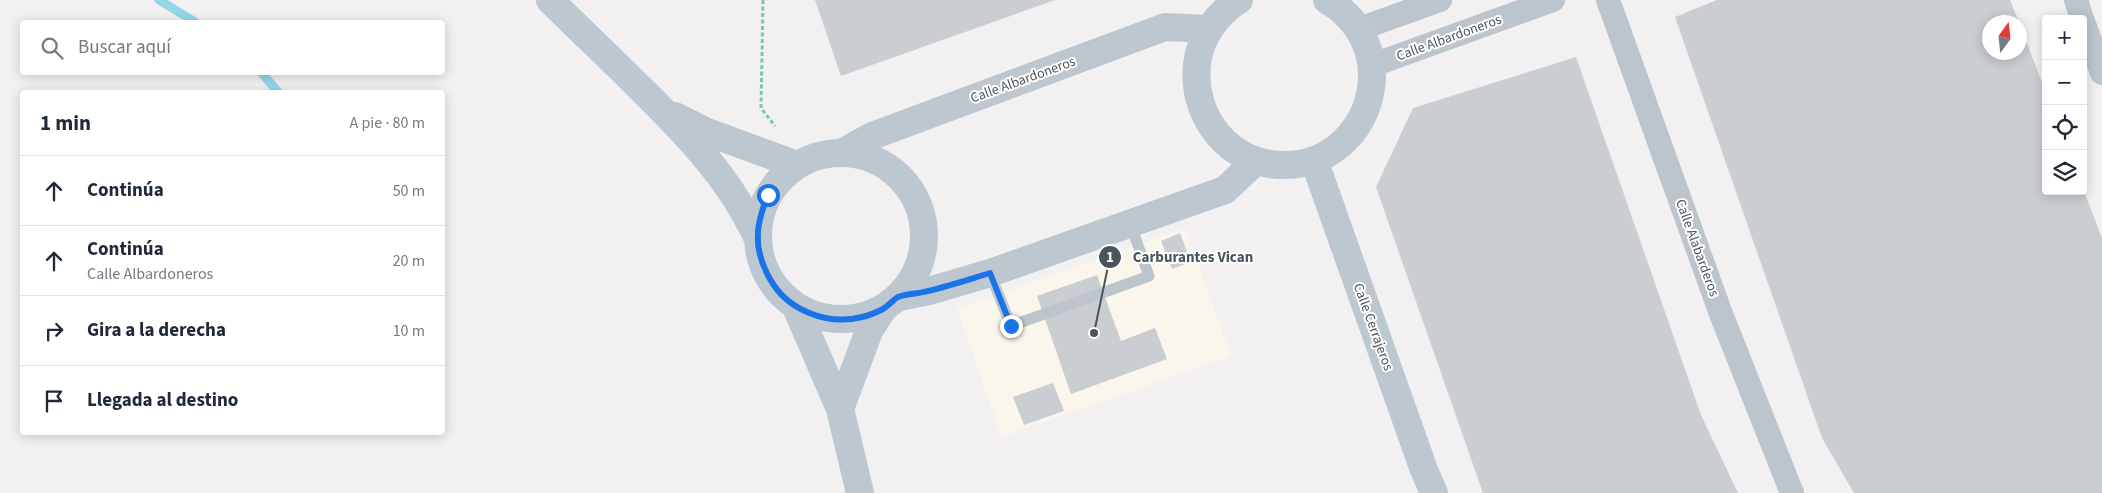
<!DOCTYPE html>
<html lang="es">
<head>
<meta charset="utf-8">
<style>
	body { margin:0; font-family:"Source Sans 3",sans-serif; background:#f6f6f7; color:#1f2937 }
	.controls { position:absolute; right:15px; top:15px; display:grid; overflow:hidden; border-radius:5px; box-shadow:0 2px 12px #0003 }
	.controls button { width:45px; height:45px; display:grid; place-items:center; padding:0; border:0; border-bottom:1px solid #e0e1e3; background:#fff; color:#1f2937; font:25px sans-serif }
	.compass { position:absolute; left:1982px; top:15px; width:45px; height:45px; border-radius:50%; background:#fff; box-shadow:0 2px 12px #0003; rotate:15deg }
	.stop { position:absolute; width:15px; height:15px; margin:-11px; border:4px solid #1a73e8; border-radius:50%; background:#fff }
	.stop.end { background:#1a73e8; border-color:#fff; box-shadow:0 1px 5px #0008 }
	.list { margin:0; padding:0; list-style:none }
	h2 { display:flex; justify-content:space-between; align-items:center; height:65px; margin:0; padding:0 20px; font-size:21px }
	h2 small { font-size:16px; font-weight:400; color:#747a83 }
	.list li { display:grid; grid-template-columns:32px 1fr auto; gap:15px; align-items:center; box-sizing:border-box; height:70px; padding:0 20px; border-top:1px solid #e0e1e3 }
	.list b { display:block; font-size:19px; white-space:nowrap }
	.list p { margin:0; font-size:16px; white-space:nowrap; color:#747a83 }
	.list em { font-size:16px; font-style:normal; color:#747a83 }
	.icon { flex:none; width:28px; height:28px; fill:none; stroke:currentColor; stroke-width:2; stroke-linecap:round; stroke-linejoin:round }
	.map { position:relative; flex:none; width:2102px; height:493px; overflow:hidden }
	.search { position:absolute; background:#fff; box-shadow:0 2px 12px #0003; left:20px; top:20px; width:425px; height:55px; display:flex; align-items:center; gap:12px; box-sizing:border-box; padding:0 18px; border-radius:5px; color:#747a83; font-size:19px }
	.panel { position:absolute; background:#fff; box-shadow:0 2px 12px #0003; left:20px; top:90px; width:425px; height:345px; border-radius:5px }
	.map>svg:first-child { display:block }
	.commercial { fill:#fbf6eb }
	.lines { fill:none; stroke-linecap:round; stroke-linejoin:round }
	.stream { stroke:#92d8e7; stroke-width:9 }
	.building { fill:#cacdd2 }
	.path { stroke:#7cc9a0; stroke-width:3; stroke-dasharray:4 2.5; stroke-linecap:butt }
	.lane { stroke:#bdc5cc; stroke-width:11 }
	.street { stroke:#bdc5cc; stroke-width:24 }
	.secondary { stroke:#bdc7d0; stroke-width:28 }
	.route { stroke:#1a73e8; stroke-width:6 }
	.labels { text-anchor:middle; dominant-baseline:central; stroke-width:4; stroke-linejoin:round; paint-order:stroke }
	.street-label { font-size:14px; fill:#49545c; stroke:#fff }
	.leader { fill:none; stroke:#49545c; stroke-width:2 }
	.callout-dot { fill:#49545c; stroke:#fff; stroke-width:2 }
	.mark-label { font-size:15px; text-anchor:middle; font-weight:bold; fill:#fff }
	.callout-label { font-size:15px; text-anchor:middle; font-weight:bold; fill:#49545c; stroke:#fff; stroke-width:4; stroke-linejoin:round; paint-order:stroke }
</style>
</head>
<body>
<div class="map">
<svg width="2102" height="493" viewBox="0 0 2102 493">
	<rect width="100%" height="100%" fill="#f2f0f0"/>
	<!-- commercial -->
	<path class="commercial" d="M1185,228L1231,356L1002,437L957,309Z"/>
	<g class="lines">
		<!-- stream -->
		<path class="stream" d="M159,0L195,22
			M261,72L278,92"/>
	</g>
	<!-- building -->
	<path class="building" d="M815,0H1055L841,76Z
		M1717,0H2010L2019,22H1990V52H2020V25L2046,93V191H2084L2102,238V493H1854L1822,438L1675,17Z
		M1576,57L1701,415L1738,493H1483L1376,187L1413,108Z
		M1180,233L1191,262L1172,269L1161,241Z
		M1097,275L1121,341L1155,328L1167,359L1071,394L1037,296Z
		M1053,383L1064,411L1024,425L1013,397Z"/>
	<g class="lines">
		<!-- path -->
		<path class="path" d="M763,0L761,108L775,126"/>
		<!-- lane -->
		<path class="lane" d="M990,273L1011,326L1149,276L1130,223"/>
		<!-- street -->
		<path class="street" d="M1608,0L1721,314L1792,493
			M2076,0L2082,19
			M2083,21L2102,73
			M1359,29L1440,0
			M1373,65L1553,0"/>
		<!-- secondary -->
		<path class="secondary" d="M550,0C578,28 607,55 635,83C682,129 729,176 757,237
			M1239,0C1216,14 1200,38 1197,64C1191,117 1230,166 1285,165C1334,165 1370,125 1372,78C1373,45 1355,16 1327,0
			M675,116L707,132L797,165
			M758 236a83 83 0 1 1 166 0a83 83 0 1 1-166 0Z
			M842,153L872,136L1165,27L1208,29
			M1314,160L1424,470L1434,493
			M899,297L929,291L990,273L1225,190L1256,161
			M796,307L840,409L860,493
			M840,409L869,331L883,309"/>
	</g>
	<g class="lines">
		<!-- route -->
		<path class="route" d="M768,195C755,226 753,249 770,279C787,310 827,326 862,317C868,316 877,312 883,309C888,306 893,300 898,297C907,293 919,294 928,291C949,286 970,279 990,273L1011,326"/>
	</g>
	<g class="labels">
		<!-- street labels -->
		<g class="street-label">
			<text transform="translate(1449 38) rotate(-20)">Calle Albardoneros</text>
			<text transform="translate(1023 80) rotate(-20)">Calle Albardoneros</text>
			<text transform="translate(1697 248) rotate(70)">Calle Alabarderos</text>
			<text transform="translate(1373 327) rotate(70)">Calle Cerrajeros</text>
		</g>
	</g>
	<!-- callouts -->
	<path class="leader" d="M1094 333L1110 257"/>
	<g class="callout-dot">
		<circle cx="1094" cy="333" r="5"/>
		<circle cx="1110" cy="257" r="12"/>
	</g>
	<g class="mark-label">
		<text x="1110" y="262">1</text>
	</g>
	<g class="callout-label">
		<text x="1193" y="262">Carburantes Vican</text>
	</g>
</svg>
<div class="controls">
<button>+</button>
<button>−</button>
<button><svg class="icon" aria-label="locate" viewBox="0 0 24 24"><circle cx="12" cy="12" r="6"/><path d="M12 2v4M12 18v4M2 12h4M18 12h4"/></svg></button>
<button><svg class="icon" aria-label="layers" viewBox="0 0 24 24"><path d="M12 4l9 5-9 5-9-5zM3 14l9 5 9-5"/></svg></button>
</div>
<svg class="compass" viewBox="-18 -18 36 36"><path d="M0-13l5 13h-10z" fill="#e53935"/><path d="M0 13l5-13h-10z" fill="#747a83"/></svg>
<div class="stop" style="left:768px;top:195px"></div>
<div class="stop end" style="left:1011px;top:326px"></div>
<div class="search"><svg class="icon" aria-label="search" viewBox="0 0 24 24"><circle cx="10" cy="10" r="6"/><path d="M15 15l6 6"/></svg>Buscar aquí</div>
<section class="panel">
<h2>1 min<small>A pie · 80 m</small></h2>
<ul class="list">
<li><svg class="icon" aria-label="ahead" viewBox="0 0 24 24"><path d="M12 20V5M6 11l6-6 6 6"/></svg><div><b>Continúa</b></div><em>50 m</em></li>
<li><svg class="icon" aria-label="ahead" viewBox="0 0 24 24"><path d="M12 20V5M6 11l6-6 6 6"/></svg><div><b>Continúa</b><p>Calle Albardoneros</p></div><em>20 m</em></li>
<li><svg class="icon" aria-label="right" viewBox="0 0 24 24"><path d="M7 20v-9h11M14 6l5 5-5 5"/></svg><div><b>Gira a la derecha</b></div><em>10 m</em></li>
<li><svg class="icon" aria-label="arrive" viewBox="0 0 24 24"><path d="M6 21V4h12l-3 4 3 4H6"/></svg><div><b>Llegada al destino</b></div></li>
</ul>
</section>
</div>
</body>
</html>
